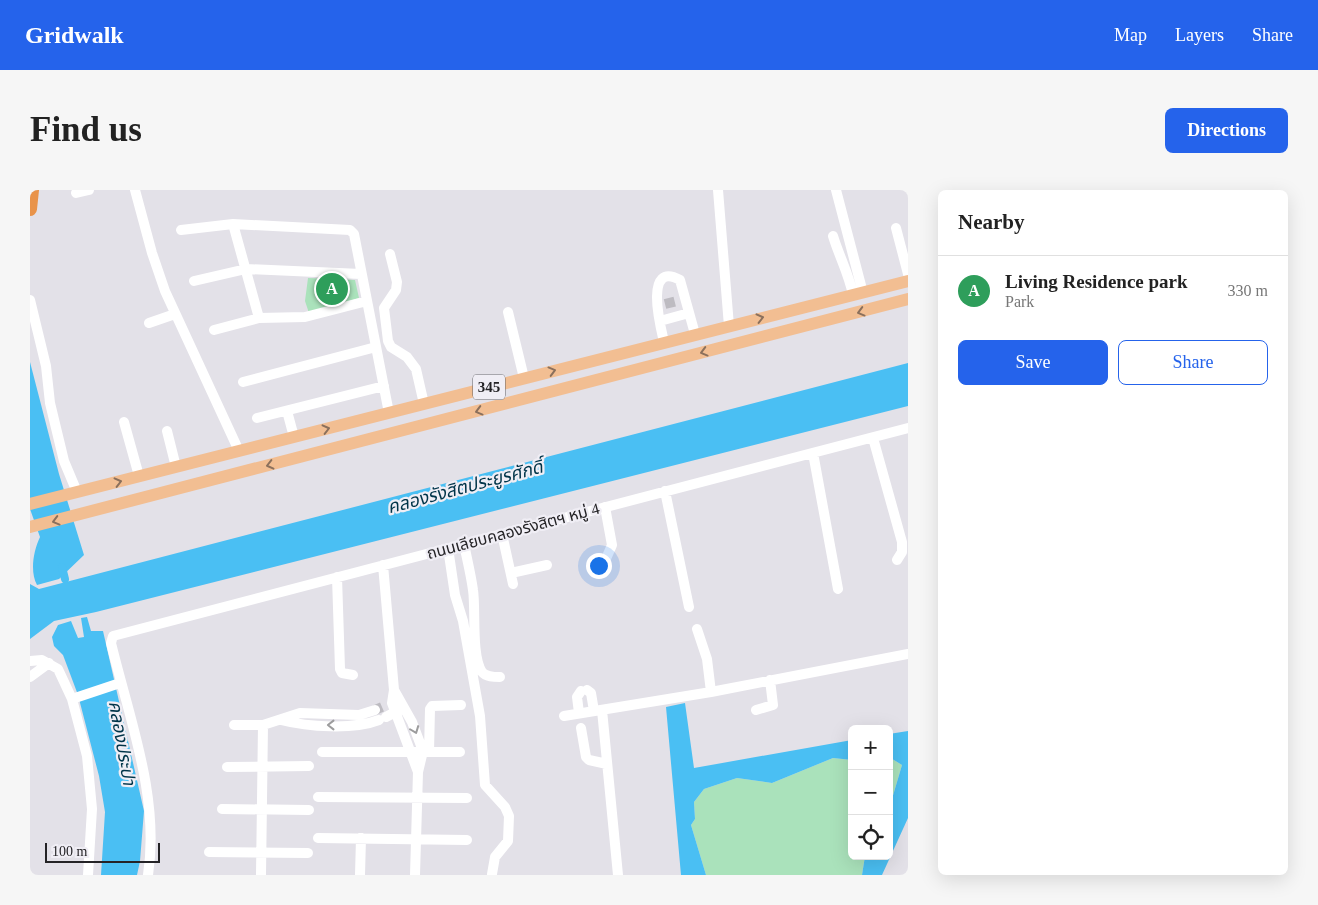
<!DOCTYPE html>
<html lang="en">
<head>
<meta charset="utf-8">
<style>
	body { margin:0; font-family:"Times New Roman","Noto Sans Thai",serif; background:#f6f6f6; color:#222 }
	.controls { position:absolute; right:15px; bottom:15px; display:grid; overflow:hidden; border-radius:8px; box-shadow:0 5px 20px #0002 }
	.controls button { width:45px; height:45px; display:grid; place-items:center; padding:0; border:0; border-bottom:1px solid #e0e0e0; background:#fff; color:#222; font:25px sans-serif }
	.scale { position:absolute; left:15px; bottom:12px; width:115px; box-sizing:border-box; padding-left:5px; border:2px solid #242326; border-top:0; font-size:14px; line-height:18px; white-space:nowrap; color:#242326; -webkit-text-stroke:4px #f0eef5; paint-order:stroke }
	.you { position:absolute; left:568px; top:375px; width:18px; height:18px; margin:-12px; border:4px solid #fff; border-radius:50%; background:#1a73e8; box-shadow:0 0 0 8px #1a73e833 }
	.badge { display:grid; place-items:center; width:32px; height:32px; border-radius:50%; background:#2563eb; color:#fff; font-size:16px; font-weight:700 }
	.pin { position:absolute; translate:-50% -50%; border:2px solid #fff; box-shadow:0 1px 5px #0006 }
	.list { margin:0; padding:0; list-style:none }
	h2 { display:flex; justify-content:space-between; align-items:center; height:65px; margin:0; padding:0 20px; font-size:21px }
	h2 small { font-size:16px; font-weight:400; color:#767676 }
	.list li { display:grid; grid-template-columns:32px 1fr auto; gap:15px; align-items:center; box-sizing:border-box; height:70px; padding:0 20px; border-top:1px solid #e0e0e0 }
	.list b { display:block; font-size:19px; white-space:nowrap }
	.list p { margin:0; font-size:16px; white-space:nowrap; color:#767676 }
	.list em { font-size:16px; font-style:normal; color:#767676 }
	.actions { display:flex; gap:10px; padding:15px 20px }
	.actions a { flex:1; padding:11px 0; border:1px solid #2563eb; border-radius:8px; text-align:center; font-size:18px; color:#2563eb }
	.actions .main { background:#2563eb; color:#fff }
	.icon { flex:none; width:28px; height:28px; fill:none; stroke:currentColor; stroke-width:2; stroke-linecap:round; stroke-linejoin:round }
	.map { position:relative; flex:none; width:878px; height:685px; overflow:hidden; border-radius:8px }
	header { display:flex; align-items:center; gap:30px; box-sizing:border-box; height:70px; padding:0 25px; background:#2563eb; color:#fff }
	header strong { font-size:24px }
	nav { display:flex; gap:28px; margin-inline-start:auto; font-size:18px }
	.intro { display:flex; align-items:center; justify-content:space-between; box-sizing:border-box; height:120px; padding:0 30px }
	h1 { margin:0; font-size:35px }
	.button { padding:12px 22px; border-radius:8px; background:#2563eb; color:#fff; font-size:18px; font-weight:700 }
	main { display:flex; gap:30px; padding:0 30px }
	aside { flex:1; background:#fff; border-radius:8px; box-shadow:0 5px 20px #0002 }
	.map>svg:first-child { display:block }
	.green { fill:#aae2bb }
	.water { fill:#4abff3 }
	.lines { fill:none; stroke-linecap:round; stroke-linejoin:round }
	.canal { stroke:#4abff3; stroke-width:8 }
	.minor-tunnel { stroke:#bdbbc1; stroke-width:10; stroke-dasharray:10 5; stroke-linecap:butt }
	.minor { stroke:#fff; stroke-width:10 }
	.major { stroke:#f2be92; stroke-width:12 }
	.highway { stroke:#e9934a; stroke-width:14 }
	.oneway { stroke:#8b705c }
	.oneway2 { stroke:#9c9c9d }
	.labels { text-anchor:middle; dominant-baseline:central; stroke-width:4.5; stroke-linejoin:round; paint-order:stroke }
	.shield { fill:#f0eef5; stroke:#616064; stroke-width:1 }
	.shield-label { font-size:15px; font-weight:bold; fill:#242326 }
	.street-label { font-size:16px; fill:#242326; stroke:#f0eef5 }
	.water-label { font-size:18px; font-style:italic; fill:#003449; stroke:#f0eef5 }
</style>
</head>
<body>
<header>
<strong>Gridwalk</strong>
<nav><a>Map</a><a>Layers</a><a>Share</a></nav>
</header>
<div class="intro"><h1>Find us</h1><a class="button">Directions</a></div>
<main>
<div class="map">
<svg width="878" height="685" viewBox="0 0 878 685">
	<rect width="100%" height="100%" fill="#e3e1e8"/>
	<!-- green -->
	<path class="green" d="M278,88L325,90L329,108L279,123L275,111Z
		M859,567L872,575L859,619Z
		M803,568L822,570V635L818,640L822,648V666H835L832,685H676L661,635L665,629L664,612L674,599L707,588L742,593Z"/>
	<!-- water -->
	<path class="water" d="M0,172L29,284L54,365L29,389L7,395C0,382 3,362 10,347L0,319Z
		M878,173V216L66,422L24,431L0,449V394L9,399Z
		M57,427L61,441H73L114,621L110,671L107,685H71L75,622L69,586L48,505L33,465L24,456L22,447L28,435L41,431L48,448L54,447L51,428Z
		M655,513L664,578L822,550V570L803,568L742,593L707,588L674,599L664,612L665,629L661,635L676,685H651L636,517Z
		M878,541V628L852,685H832L835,666H859V619L872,575L859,567V544Z"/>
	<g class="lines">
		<!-- canal -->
		<path class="canal" d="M32,377L35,389"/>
		<!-- minor-tunnel -->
		<path class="minor-tunnel" d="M635,114L647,111
			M345,520L352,517"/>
		<!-- minor -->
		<path class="minor" d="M105,0L122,63L135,101L209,261
			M688,0L699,136
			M806,0L833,103
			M46,3L59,0
			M203,34L229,128
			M866,38L878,84
			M151,40L203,34L320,40L324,44L359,223
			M803,46C809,66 819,84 823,105
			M360,64L367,92L366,100L354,118L358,151L361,157L377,167L386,179L394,214
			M164,91L216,79L331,84
			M0,110L16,176L20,213L34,271L47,302
			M478,122L494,188
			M630,131L659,123
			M119,133L145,124
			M184,140L229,128L275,127L337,111
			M634,152C631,139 613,70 650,90L665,144
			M213,192L346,157
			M257,221L264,247
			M227,228L354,196
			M94,232L109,286
			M137,241L146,277
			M843,248L872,352V362L867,370
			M783,263L808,399
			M635,301L659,417
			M472,344L483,394
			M434,354C437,369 441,385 443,400C446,419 441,466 452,482C456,487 464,487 470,487
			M418,358L425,405L433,431L450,526L455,595L475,617L479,626L478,651L465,667L462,684
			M575,371L582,355L575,317
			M353,375L364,500L362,513L388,582
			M481,383L517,375
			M307,387L310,479L312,483L323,485
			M667,439L677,469L681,502
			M0,471L12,470L28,479L42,509L57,566L62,619L58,685
			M0,487L19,473
			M364,500L382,532L393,561L388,582L385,685
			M557,500L561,503L564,521
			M42,509L90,493
			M572,520L588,685
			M726,520L743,515L740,490
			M549,523L547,507L551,501
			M534,526L681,502L878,464
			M356,527L371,519
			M251,530C278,537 323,540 349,530
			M204,535H233
			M551,538L556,567L559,570L577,574
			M292,562H430
			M399,562L400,519L402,516L431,515
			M197,577L279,576
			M288,607L437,608
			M192,619L279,620
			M288,648L437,650
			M179,662L278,663
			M118,685C130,607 99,528 81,453L83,446L878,238
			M231,685L233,535L270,523L329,525L345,520
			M330,685L331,648"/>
		<!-- major -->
		<path class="major" d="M0,314L878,91
			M0,337L878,109"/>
		<!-- highway -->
		<path class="highway" d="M0,19L2,0"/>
	</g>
	<!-- one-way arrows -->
	<defs><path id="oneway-chevron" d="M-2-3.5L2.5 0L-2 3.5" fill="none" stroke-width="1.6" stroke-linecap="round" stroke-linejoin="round" transform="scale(1.25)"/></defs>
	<g class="oneway">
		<use href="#oneway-chevron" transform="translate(831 122) rotate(165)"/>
		<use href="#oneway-chevron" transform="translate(730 128) rotate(-14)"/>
		<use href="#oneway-chevron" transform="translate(674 162) rotate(165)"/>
		<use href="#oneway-chevron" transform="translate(522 181) rotate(-15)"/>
		<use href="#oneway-chevron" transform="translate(449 221) rotate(165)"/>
		<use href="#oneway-chevron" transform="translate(296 239) rotate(-14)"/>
		<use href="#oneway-chevron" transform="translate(240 275) rotate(166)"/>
		<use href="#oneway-chevron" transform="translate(88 292) rotate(-14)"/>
		<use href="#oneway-chevron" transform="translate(26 331) rotate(165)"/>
	</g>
	<g class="oneway2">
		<use href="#oneway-chevron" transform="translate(301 535) rotate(180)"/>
		<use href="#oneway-chevron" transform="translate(385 540) rotate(69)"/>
	</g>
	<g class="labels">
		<!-- shield labels -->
		<rect class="shield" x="443" y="184.5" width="32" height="25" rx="4"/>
		<g class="shield-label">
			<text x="459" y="197">345</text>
		</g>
		<!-- street labels -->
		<g class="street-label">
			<text transform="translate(483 341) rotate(-15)">ถนนเลียบคลองรังสิตฯ หมู่ 4</text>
		</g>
		<!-- water labels -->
		<g class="water-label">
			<text transform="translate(435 297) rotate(-15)">คลองรังสิตประยูรศักดิ์</text>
			<text transform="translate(92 553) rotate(80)">คลองประปา</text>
		</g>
	</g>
</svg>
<div class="controls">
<button>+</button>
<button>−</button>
<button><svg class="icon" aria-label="locate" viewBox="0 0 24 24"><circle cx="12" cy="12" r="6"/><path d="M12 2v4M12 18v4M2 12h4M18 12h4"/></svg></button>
</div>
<div class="scale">100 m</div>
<div class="you"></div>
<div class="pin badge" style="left:302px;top:99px;background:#2e9e5b">A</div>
</div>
<aside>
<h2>Nearby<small></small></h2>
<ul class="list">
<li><span class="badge" style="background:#2e9e5b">A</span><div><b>Living Residence park</b><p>Park</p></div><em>330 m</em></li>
</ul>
<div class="actions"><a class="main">Save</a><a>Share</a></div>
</aside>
</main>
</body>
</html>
